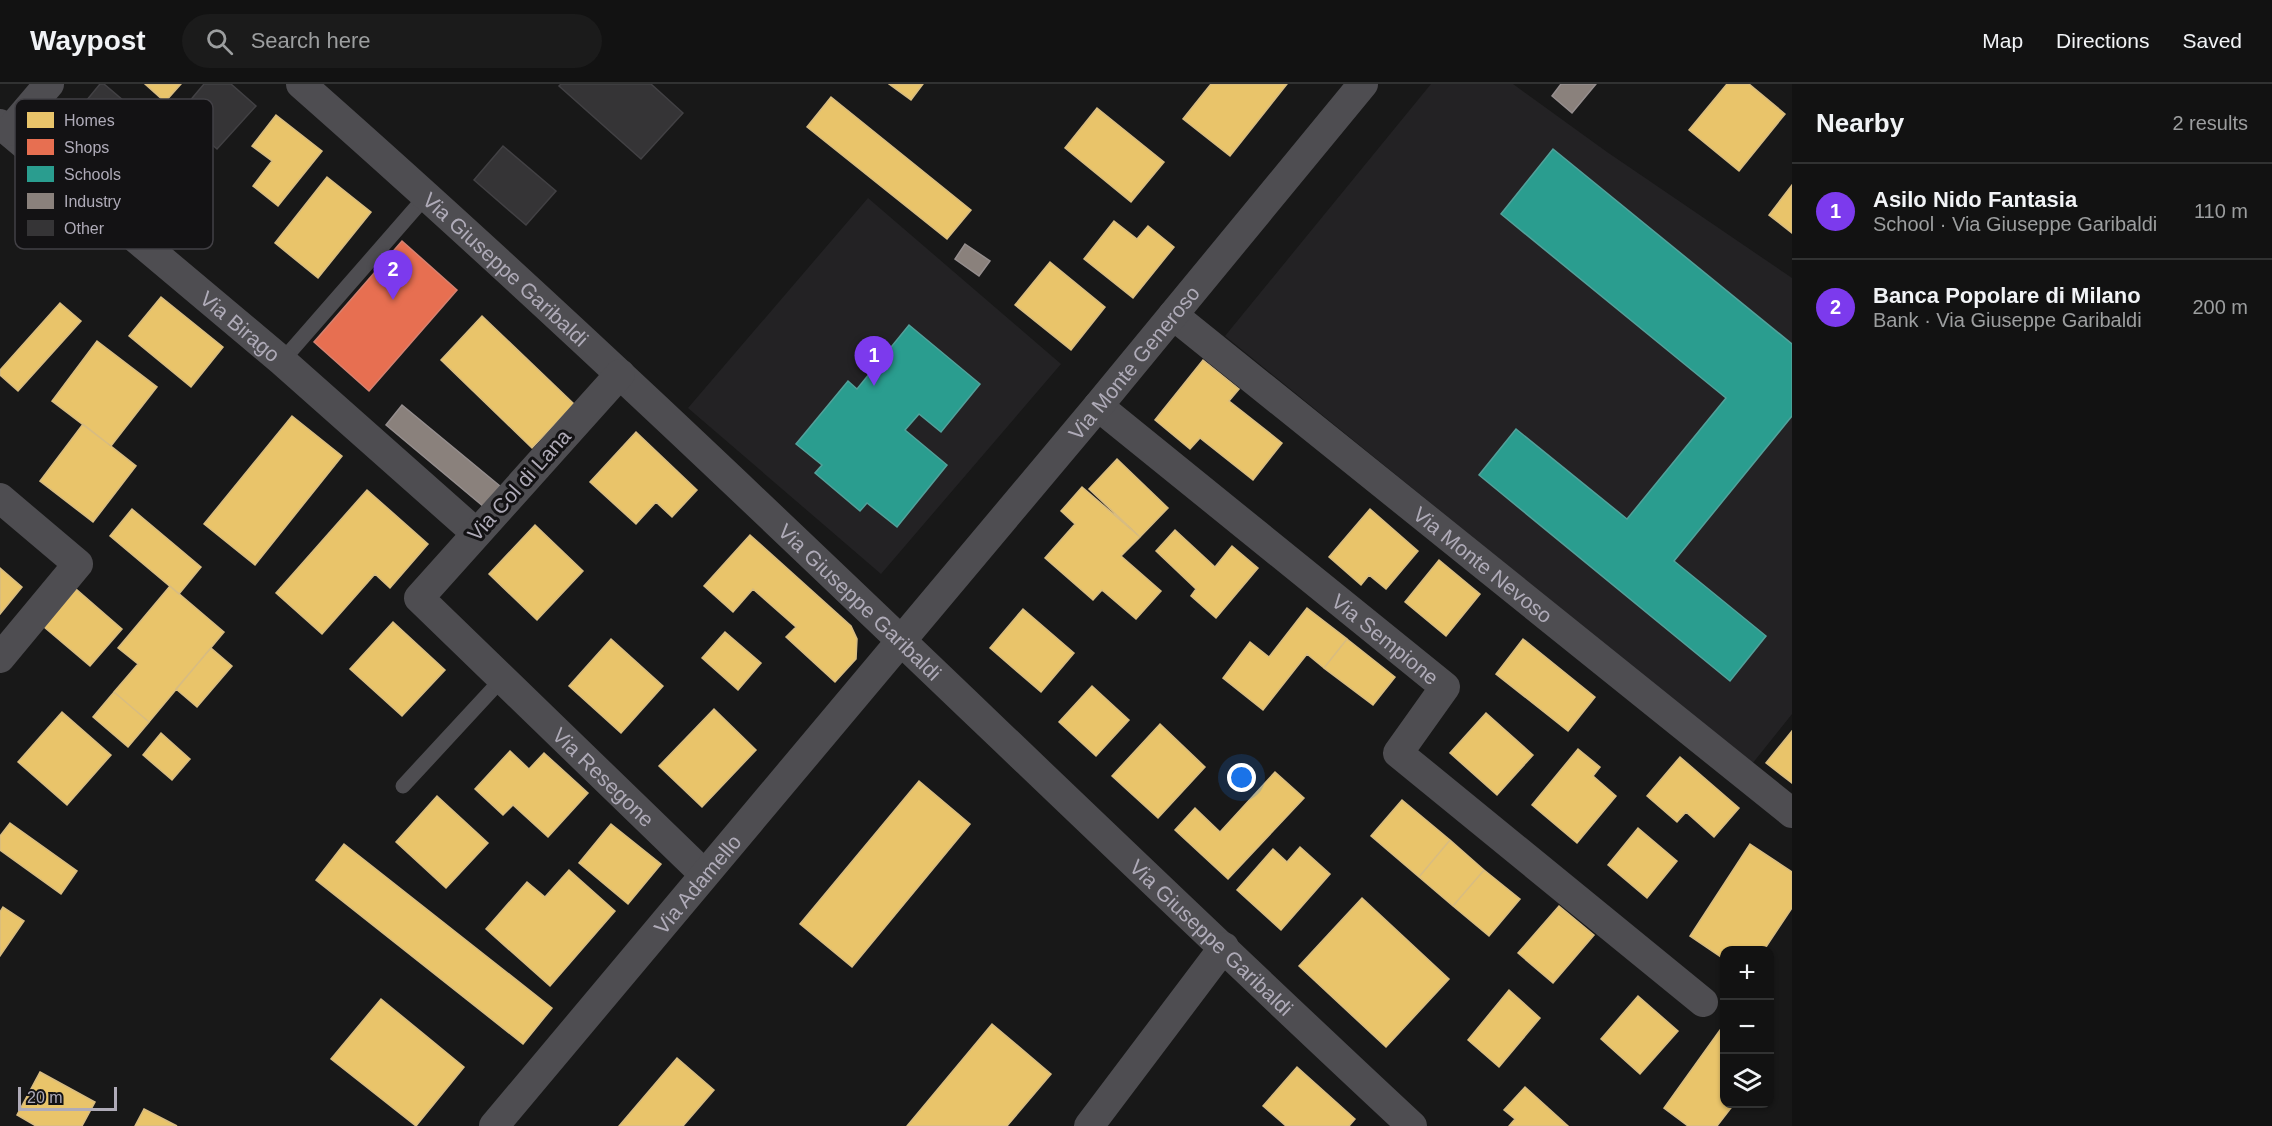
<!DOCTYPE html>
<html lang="en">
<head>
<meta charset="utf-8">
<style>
	body { margin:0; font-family:Helvetica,sans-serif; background:#1b1b1b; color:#f1f3f6 }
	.controls { position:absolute; right:18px; bottom:18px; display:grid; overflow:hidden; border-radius:12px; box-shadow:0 2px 4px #0004 }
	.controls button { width:54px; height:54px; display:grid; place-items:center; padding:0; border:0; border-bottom:2px solid #313232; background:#121212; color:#f1f3f6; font:30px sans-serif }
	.scale { position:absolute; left:18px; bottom:15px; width:99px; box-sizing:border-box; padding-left:6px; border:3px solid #afabb8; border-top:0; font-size:16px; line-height:21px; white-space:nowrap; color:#afabb8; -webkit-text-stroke:4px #131214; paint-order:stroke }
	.you { position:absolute; left:1242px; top:694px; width:21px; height:21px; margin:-15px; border:4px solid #fff; border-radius:50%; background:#1a73e8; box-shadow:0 0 0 9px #1a73e833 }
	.badge { display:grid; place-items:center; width:39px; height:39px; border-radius:50%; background:#7c3aed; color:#fff; font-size:20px; font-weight:700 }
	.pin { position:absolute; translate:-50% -50px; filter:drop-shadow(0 2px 3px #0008) }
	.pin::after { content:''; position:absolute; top:32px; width:21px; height:18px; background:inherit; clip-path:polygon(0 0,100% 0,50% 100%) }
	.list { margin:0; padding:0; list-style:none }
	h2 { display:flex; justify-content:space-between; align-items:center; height:78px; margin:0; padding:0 24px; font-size:26px }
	h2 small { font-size:20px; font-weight:400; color:#9c9e9f }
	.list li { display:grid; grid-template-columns:39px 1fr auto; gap:18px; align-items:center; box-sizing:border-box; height:96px; padding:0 24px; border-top:2px solid #313232 }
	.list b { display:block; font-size:22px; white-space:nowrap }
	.list p { margin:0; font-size:20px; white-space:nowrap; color:#9c9e9f }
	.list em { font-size:20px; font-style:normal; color:#9c9e9f }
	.icon { flex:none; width:33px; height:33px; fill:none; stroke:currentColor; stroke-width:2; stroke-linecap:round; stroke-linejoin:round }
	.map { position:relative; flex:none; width:1792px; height:1042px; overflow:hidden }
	header { display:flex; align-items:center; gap:36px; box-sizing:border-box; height:84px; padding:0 30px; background:#121212; border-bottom:2px solid #313232 }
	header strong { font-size:28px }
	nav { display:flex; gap:33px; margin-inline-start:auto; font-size:21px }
	.search { width:420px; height:54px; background:#1b1b1b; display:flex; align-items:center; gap:15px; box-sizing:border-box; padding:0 21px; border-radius:33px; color:#9c9e9f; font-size:22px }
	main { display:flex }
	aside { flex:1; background:#121212 }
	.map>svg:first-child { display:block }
	.built { fill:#232224 }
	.homes { fill:#e9c46a; stroke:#d8bc81; stroke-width:1.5 }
	.shops { fill:#e76f51; stroke:#d68170; stroke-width:1.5 }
	.schools { fill:#2a9d8f; stroke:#52a19b; stroke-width:1.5 }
	.industry { fill:#8a817c; stroke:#958e8e; stroke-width:1.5 }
	.building { fill:#353436; stroke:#424144; stroke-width:1.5 }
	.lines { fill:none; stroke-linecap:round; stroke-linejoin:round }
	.lane { stroke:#4e4d51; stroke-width:15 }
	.street { stroke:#4e4d51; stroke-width:30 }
	.labels { text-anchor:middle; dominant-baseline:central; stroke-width:6; stroke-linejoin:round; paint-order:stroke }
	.street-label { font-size:21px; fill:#afabb8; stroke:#131214 }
	.key { fill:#131214; stroke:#424045; stroke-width:1.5 }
	.key-label { font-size:16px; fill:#afabb8 }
</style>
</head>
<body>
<header>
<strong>Waypost</strong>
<div class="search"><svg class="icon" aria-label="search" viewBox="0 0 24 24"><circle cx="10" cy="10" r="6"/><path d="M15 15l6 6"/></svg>Search here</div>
<nav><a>Map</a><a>Directions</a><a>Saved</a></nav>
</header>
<main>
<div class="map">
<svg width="1792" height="1042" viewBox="0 0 1792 1042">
	<rect width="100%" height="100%" fill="#181818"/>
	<!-- built -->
	<path class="built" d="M1431,0H1513L1607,68L1792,194V630L1752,680L1225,252Z
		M868,114L1061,280L881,490L688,324Z"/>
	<!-- homes -->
	<path class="homes" d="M145,0H181L165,18Z
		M889,0H923L911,16Z
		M1211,0H1287L1230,72L1183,35Z
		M1727,0H1749L1785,30L1739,87L1689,46Z
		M831,13L971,126L947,155L807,43Z
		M1097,24L1164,78L1131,118L1065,64Z
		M276,31L322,67L278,122L253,102L272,77L252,62Z
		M327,93L371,128L318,194L275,159Z
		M1792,101V149L1769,131Z
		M1114,137L1137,155L1148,142L1174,163L1133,214L1084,175Z
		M1050,178L1105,223L1071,266L1015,221Z
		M161,213L223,263L191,303L129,252Z
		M60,219L81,237L18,307L0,291V286Z
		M482,232L574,320L532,364L441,276Z
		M97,257L157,303L111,362L52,317Z
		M1203,276L1239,305L1229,317L1282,359L1253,396L1200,354L1190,365L1155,336Z
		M292,332L342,372L255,481L204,440Z
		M83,340L136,382L93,438L40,397Z
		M636,348L697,406L672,433L656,418L636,440L590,398Z
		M1117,375L1168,424L1140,453L1089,405Z
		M1082,403L1140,453L1121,472L1161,507L1136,535L1102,506L1093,516L1045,474L1075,440L1061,427Z
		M367,406L428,460L390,504L375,490L322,550L276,509Z
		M132,425L201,483L179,510L110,452Z
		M1370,425L1418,467L1386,505L1369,491L1361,501L1329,473Z
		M535,441L583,487L537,536L489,490Z
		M1175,446L1215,483L1232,462L1258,484L1216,534L1191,512L1196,505L1156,467Z
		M750,451L851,542L857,555L856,575L835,598L786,553L796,543L753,505L733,528L704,502Z
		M1439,476L1480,510L1446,552L1405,518Z
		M0,484L22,503L0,530Z
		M170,502L224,548L149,638L114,608L138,580L118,564Z
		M76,505L122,545L90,582L44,543Z
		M1307,524L1347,555L1324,584L1307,570L1263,626L1223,594L1250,558L1269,573Z
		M1023,525L1074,569L1041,608L990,564Z
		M393,538L445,586L402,632L350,585Z
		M725,548L761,579L738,606L702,574Z
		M611,555L663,602L621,649L569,602Z
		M1347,555L1395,593L1373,621L1324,584Z
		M1523,555L1595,613L1568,647L1496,590Z
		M211,564L232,582L197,623L176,605Z
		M1092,602L1129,636L1096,672L1059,638Z
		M114,608L149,638L128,663L93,633Z
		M714,625L756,666L702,723L659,682Z
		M62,628L111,671L67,721L18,678Z
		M1486,629L1533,671L1497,711L1450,669Z
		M1160,640L1205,683L1158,734L1112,692Z
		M1792,647V699L1766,679Z
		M161,649L190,675L172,696L143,671Z
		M1578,665L1600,683L1593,692L1616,712L1577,759L1532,721Z
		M510,667L529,685L544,669L588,709L548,753L513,721L503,731L475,705Z
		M1680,673L1739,724L1714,753L1686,728L1677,738L1647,712Z
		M1275,688L1304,714L1228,795L1175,746L1195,724L1220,748Z
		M919,697L970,740L852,883L800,840Z
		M437,712L488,759L446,804L396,758Z
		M1402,716L1450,756L1419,793L1371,752Z
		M10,739L77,787L61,810L0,766V752Z
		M611,740L661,780L628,820L579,779Z
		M1638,744L1677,777L1647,814L1608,781Z
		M1450,756L1484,786L1453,822L1419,793Z
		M344,760L552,924L523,960L316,796Z
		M1750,760L1792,788V824L1764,866H1724V875L1690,852Z
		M1300,763L1330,790L1281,846L1237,806L1273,765L1287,778Z
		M569,786L615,827L550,902L486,845L527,798L545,813Z
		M1484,786L1520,815L1489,852L1453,822Z
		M1362,814L1449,895L1386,963L1299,882Z
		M1559,822L1594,851L1553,899L1518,869Z
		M3,823L24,837L0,872V828Z
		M1509,906L1540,934L1499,983L1468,956Z
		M1638,912L1678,947L1640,990L1601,955Z
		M381,915L464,983L416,1042L331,975Z
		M992,940L1051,990L1007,1042H907Z
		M1720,946L1724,949V1020H1734L1717,1042H1688L1664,1024Z
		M677,974L714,1006L683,1042H619Z
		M1297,983L1355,1035L1349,1042H1286L1263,1022Z
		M40,988L95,1018L82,1042H36L17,1031Z
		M1525,1003L1568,1042H1509L1515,1035L1504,1026Z
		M144,1025L177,1042H135Z"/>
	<!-- shops -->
	<path class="shops" d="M402,157L457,206L369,307L314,258Z"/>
	<!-- schools -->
	<path class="schools" d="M1553,65L1792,260V332L1674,477L1766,552L1730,597L1479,391L1516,345L1627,435L1726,314L1501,130Z
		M909,241L980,300L941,348L919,330L905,346L947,381L897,443L867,419L860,427L815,389L822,381L796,360L848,297L857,305Z"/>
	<!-- industry -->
	<path class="industry" d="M1561,0H1596L1572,29L1552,12Z
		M965,160L990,177L979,192L955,175Z
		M402,321L500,402L484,423L386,341Z"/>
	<!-- building -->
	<path class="building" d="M100,0H104L144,34L98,91L55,55Z
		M204,0H231L256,22L217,65L178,31Z
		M561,0H651L683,29L641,75L559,2Z
		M503,62L556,107L526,141L474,96Z"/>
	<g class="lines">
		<!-- lane -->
		<path class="lane" d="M282,277L427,111
			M403,702L502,595"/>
		<!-- street -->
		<g class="street">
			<path id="s1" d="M301,0C682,336 1040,696 1412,1042"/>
			<path id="s2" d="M0,40L282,277L476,449"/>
			<path d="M9,47L49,0"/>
			<path id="s3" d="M1173,231L1792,729"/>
			<path id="s4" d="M620,290L419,514L704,790"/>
			<path id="s5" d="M1098,322L1445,603L1398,669L1703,918"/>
			<path d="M0,414L78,480L0,574"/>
			<path id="s6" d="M494,1042L1098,322L1363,0"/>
			<path d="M1089,1042L1224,863"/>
		</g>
	</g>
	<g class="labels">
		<!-- street labels -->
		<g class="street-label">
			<text stroke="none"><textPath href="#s1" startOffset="276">Via Giuseppe Garibaldi</textPath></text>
			<text stroke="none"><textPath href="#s2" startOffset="314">Via Birago</textPath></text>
			<text stroke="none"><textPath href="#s6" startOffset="996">Via Monte Generoso</textPath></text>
			<text transform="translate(519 401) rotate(-48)">Via Col di Lana</text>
			<text stroke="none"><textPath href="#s3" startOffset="398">Via Monte Nevoso</textPath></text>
			<text stroke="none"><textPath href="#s1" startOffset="762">Via Giuseppe Garibaldi</textPath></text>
			<text stroke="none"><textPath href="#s5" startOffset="370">Via Sempione</textPath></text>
			<text stroke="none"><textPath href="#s4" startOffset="558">Via Resegone</textPath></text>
			<text stroke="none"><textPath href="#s6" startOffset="316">Via Adamello</textPath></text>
			<text stroke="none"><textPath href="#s1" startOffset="1248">Via Giuseppe Garibaldi</textPath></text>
		</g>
	</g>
	<!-- legend -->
	<rect x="15" y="15" width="198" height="150" rx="9" class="key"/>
	<rect x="27" y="28" width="27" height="16" fill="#e9c46a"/>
	<rect x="27" y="55" width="27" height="16" fill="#e76f51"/>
	<rect x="27" y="82" width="27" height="16" fill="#2a9d8f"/>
	<rect x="27" y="109" width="27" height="16" fill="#8a817c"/>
	<rect x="27" y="136" width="27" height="16" fill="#353436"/>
	<g class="key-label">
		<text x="64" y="42">Homes</text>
		<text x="64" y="69">Shops</text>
		<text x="64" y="96">Schools</text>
		<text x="64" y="123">Industry</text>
		<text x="64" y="150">Other</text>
	</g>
</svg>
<div class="controls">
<button>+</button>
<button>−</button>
<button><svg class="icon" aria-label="layers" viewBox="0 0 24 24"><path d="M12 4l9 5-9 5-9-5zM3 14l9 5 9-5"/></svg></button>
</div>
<div class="scale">20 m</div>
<div class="you"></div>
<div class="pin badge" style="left:874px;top:302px">1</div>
<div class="pin badge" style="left:393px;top:216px">2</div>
</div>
<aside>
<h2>Nearby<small>2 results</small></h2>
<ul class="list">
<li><span class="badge">1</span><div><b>Asilo Nido Fantasia</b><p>School · Via Giuseppe Garibaldi</p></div><em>110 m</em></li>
<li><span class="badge">2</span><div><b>Banca Popolare di Milano</b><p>Bank · Via Giuseppe Garibaldi</p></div><em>200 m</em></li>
</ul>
</aside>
</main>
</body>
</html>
